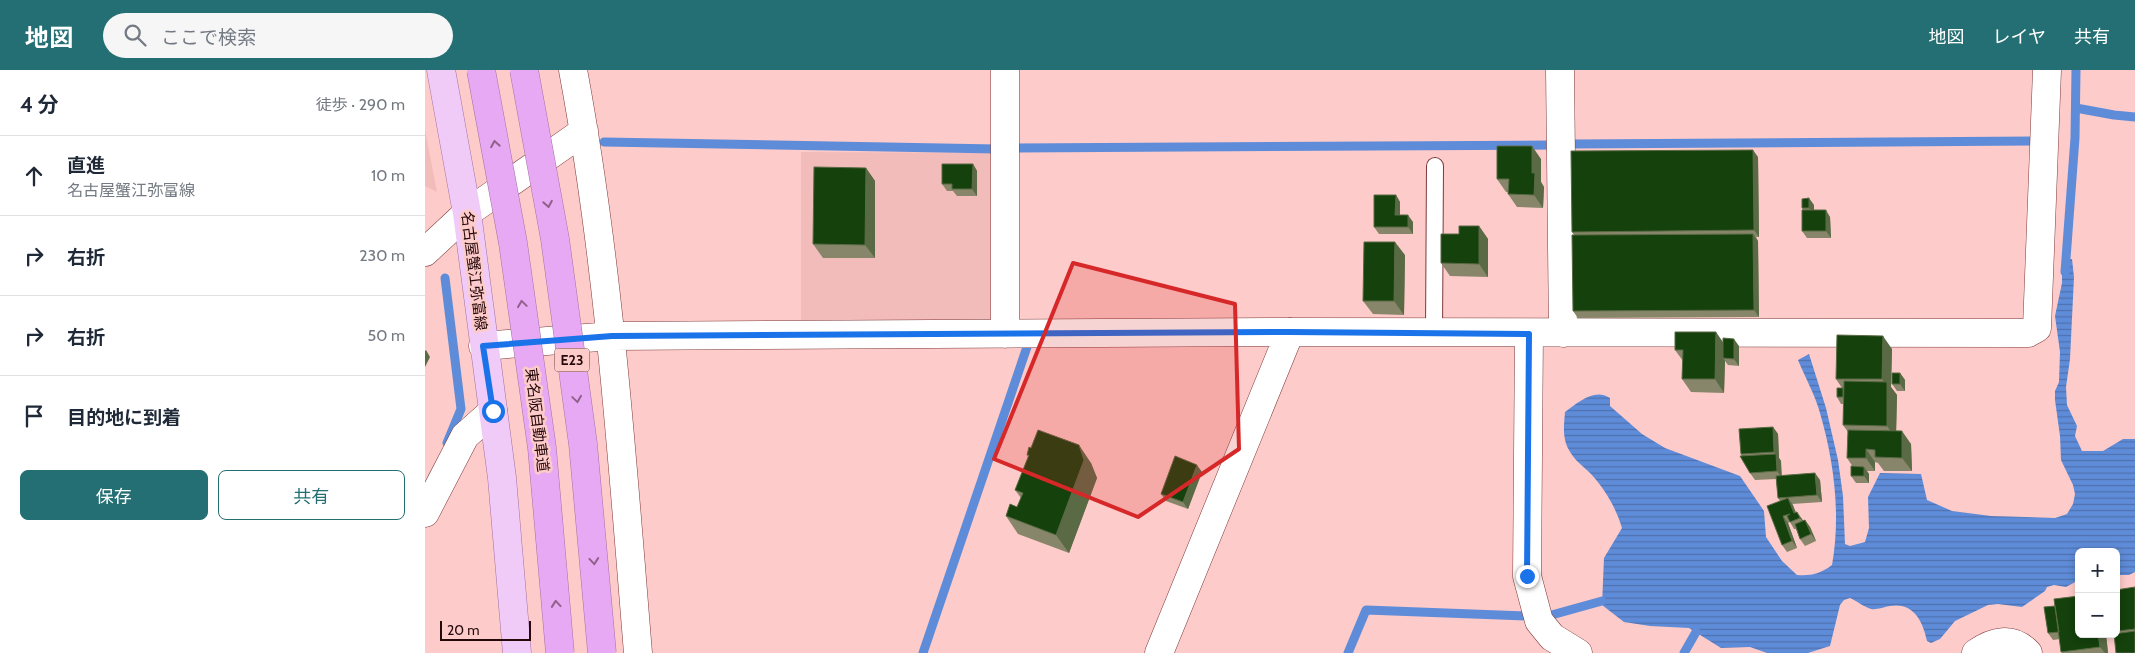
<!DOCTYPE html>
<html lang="ja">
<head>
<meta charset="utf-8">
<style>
	body { margin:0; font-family:Cabin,"Noto Sans JP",sans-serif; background:#f6f6f7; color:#1f2937 }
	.controls { position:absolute; right:15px; bottom:15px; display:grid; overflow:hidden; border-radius:8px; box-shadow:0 2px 8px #0003 }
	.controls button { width:45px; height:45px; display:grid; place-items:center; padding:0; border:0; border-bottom:1px solid #e0e1e3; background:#fff; color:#1f2937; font:25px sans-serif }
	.scale { position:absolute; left:15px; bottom:12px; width:91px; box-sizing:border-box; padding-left:5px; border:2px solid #25090a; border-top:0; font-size:14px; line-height:18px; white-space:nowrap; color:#25090a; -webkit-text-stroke:4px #fdcbc9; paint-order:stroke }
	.stop { position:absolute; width:15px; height:15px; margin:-11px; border:4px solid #1a73e8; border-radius:50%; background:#fff }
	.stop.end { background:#1a73e8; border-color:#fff; box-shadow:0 1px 5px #0008 }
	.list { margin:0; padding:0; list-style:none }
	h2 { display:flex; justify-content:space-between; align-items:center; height:65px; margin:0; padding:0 20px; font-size:21px }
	h2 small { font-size:16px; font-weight:400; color:#747a83 }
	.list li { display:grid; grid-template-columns:32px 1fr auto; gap:15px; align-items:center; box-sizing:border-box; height:80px; padding:0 20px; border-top:1px solid #e0e1e3 }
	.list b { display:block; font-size:19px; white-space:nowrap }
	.list p { margin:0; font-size:16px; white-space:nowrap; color:#747a83 }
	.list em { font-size:16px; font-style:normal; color:#747a83 }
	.actions { display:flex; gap:10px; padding:15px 20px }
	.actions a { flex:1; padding:11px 0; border:1px solid #236f73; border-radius:8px; text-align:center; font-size:18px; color:#236f73 }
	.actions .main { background:#236f73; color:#fff }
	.icon { flex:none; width:28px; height:28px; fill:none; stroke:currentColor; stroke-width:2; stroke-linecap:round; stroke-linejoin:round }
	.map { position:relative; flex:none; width:1710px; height:583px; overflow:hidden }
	header { display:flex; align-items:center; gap:30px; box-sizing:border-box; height:70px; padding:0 25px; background:#236f73; color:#fff }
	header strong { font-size:24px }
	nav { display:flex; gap:28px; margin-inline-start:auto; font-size:18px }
	.search { width:350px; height:45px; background:#f6f6f7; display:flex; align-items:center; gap:12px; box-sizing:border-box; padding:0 18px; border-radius:28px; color:#747a83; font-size:19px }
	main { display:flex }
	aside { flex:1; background:#fff }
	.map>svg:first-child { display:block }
	.built { fill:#f2bcba }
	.water { fill:url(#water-rules) }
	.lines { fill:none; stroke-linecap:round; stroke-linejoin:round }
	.stream { stroke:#5f8cd9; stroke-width:9 }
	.lane-casing { stroke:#7e3a3b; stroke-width:18 }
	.street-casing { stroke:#7e3a3b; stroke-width:29 }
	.primary-casing { stroke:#a371a1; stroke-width:29 }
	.lane { stroke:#fff; stroke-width:16 }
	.street { stroke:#fff; stroke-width:28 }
	.primary { stroke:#f1cbf8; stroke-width:28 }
	.highway-bridge-casing { stroke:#a371a1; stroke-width:29; stroke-linecap:butt }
	.highway-bridge { stroke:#e7a9f3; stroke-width:28 }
	.wall { fill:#88866a }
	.shaded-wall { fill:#5a6a45 }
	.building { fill:#14410c; stroke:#5a6a45 }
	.oneway { stroke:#90618a }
	.route { stroke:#1a73e8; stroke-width:6 }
	.marked { fill:#d62828; fill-opacity:0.2; stroke:#d62828; stroke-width:4; stroke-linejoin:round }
	.labels { text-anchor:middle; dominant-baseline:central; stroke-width:5; stroke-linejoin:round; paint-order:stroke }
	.shield { fill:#fdcbc9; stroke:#664343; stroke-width:1 }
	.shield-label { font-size:14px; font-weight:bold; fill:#25090a }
	.street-label { font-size:15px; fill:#25090a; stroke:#fdcbc9 }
</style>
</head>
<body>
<header>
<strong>地図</strong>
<div class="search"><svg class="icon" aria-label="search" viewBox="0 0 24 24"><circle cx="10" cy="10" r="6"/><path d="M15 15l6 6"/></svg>ここで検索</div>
<nav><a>地図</a><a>レイヤ</a><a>共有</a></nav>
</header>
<main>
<aside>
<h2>4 分<small>徒歩 · 290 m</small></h2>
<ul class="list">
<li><svg class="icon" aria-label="ahead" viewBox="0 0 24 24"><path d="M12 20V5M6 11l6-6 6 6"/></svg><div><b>直進</b><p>名古屋蟹江弥富線</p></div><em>10 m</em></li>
<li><svg class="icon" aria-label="right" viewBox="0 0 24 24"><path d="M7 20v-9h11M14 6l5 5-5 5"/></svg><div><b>右折</b></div><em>230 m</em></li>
<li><svg class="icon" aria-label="right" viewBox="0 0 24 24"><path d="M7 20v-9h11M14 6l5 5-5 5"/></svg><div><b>右折</b></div><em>50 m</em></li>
<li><svg class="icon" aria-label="arrive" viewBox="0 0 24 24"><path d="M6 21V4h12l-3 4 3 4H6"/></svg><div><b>目的地に到着</b></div></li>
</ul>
<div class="actions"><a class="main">保存</a><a>共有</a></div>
</aside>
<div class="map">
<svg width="1710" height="583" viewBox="0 0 1710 583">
	<defs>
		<pattern id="water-rules" width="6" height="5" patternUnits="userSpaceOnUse" patternTransform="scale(1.25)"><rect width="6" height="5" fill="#5f8cd9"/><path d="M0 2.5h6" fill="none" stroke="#4e71ae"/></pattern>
	</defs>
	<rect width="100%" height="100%" fill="#fdcbc9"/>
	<!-- built -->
	<path class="built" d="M0,60L12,122L0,116Z
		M376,82L573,83V246L564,258L376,256Z"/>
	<!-- water -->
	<path class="water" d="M1647,189L1649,207L1645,289L1641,317L1642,335L1652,356L1650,366L1657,381H1678L1698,369H1710V502L1704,505H1691V482H1654V510L1641,517L1629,515L1622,517L1620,521L1597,537L1573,534L1563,535L1530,551L1515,569L1506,573L1502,571C1498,552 1489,532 1465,536C1459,537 1452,540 1446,539C1439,537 1432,531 1425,528L1419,530L1415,535L1405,576L1383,583H1342L1325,577L1296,578L1264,558L1225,556L1199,552L1177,535L1179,488L1197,458C1191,438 1180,419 1166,404C1158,396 1149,390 1144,380C1137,368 1139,355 1140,342C1154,332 1169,318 1185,328V336L1217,364L1240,378L1315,406L1339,441L1341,467L1357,491L1372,505C1386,506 1395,504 1407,495C1416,445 1409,391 1395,343C1390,325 1380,307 1373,290L1384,284L1401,338L1413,390L1418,426L1420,474L1425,476L1440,472L1444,458L1443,427L1455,403L1496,404L1502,430L1527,441L1566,446L1630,448L1642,444L1648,434L1650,424L1648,415L1636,390L1635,366L1630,330V321L1634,312L1635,282L1630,246L1637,213V190Z"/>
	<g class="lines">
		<!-- stream -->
		<path class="stream" d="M1651,38L1689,45L1710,47
			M179,72L572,79
			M1147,74L1608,71
			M590,78L1127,75
			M1640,202L1650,68L1651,0
			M20,208L36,339L22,373
			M1123,546L1177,531
			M498,583L603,274
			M923,583L941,540L1101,546
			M1259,583L1271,562"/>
		<defs>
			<path id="lane" d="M1009,263L1010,96"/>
			<path id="street" d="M148,0C184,193 197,388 213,583
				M1135,0L1138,263
				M0,182L42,143L159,61
				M1104,263L1102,506L1114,551L1127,567L1153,583
				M580,264V0
				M58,276L187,266L865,262L1603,263L1612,258L1622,0
				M0,443L40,366L68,341
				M734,583L865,262
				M1551,583C1568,571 1587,566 1603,583"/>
			<path id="primary" d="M16,0L42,143L77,408L92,583"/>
		</defs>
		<!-- lane casing -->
		<use href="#lane" class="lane-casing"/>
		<!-- street casing -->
		<use href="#street" class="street-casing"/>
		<!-- primary casing -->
		<use href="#primary" class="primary-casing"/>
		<!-- lane -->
		<use href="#lane" class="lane"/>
		<!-- street -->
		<use href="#street" class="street"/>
		<!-- primary -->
		<use href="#primary" class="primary"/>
		<defs>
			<path id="highway-bridge" d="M56,0L88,173L117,378L135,583
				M99,0L130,169L158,374L177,583"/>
		</defs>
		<!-- highway-bridge casing -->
		<use href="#highway-bridge" class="highway-bridge-casing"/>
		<!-- highway-bridge -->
		<use href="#highway-bridge" class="highway-bridge"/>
	</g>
	<!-- wall -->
	<path class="wall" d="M1333,87L1334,167H1331L1333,171L1334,247L1153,248L1148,241L1149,165L1147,162Z
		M1116,89V112L1119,117L1118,138L1092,137L1083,124V122H1081L1072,109Z
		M548,94L552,101V126H532L528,121H522L517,114Z
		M441,98L450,111V188H398L388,174Z
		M971,125L975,132V145L988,152V164H954L949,157Z
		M1389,135V140L1405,147L1406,168H1382L1377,161L1378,140L1377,138Z
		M1054,156L1063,169V207L1025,206L1016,193L1034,164Z
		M980,185L979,245L948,244L938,231Z
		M1314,276V296L1303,295L1300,291L1299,323L1266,322L1257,309L1258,291L1250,280Z
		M1467,279L1466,317L1472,325L1471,361L1486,374L1487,401H1459L1453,393L1450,392V401H1442L1444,404V413H1431L1426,406L1428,397L1422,388L1423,362L1418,355V334H1416L1412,327L1417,318L1411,309Z
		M1475,303L1480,310V321H1472L1467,314Z
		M1348,357L1353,364L1354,388L1356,391V405L1395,410L1397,432L1367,434L1371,442L1377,449L1378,451L1380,450L1385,457L1391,471L1380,476L1375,469L1371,459H1369L1365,452L1363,453L1372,478L1362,482L1357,475L1355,431L1353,428L1351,409L1330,410L1325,403L1316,384Z
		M602,385L666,393L672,408L644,483L593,464L581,446L592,437L596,428L590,420L603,387Z
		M777,402L763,439L741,431L736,424Z
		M1710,517V583L1693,561Z
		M1619,537L1681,564L1683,583H1637L1635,569L1628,570L1623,563Z"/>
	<!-- shaded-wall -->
	<path class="shaded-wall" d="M1107,76L1116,89V112L1119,117L1118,138L1109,125L1107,103Z
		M1328,80L1333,87L1334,167L1329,160Z
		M548,94L552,101V126L547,119Z
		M441,98L450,111V188L440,175Z
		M971,125L975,132V152L970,145Z
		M1384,128L1389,135V145L1384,138Z
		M1401,140L1405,147L1406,168L1401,161Z
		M983,145L988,152V164L983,157Z
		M1054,156L1063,169V207L1054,194Z
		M1328,164L1333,171L1334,247L1329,240Z
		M970,172L980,185L979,245L969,231Z
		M1291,262L1300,275L1298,288L1300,291L1299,323L1290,309Z
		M1458,266L1467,279L1466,317L1472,325L1471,369L1462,356V317L1457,309Z
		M1309,269L1314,276V296L1309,289Z
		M1,280L5,287L0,297V281Z
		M1475,303L1480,310V321L1475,314Z
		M1348,357L1353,364L1354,388L1356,391L1357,408L1352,401L1351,385L1349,382Z
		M1477,361L1486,374L1487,401L1477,388Z
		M654,375L666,393L672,408L644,483L631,465Z
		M1441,379L1450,392V401L1441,388Z
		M772,395L777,402L763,439L758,432Z
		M1439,397L1444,404V413L1439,406Z
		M1390,403L1395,410L1397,432L1392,425Z
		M1363,428L1368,435L1373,450L1369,443Z
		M1372,442L1377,449L1380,455L1375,448Z
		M1358,446L1363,453L1372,478L1367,471Z
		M1380,450L1385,457L1391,471L1386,464Z
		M1673,564H1681L1683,583H1680L1675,577Z"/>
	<!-- building -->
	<path class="building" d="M1072,76H1107V103H1110L1109,125L1083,124L1084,109H1072Z
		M1328,80L1329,160L1147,162L1146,81Z
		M517,94H548L547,119H527V114H517Z
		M389,97L441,98L440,175L388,174Z
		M949,125H971L970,145H983V157H949Z
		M1384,128V138H1377V129Z
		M1377,140H1401V161H1377Z
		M1034,156H1054V194L1016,193V164H1034Z
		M1328,164L1329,240L1148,241L1147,165Z
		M939,172H970L969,231H938Z
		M1250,262H1291L1290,309H1257L1258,280H1250Z
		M1412,265L1458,266L1457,309H1411Z
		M1298,268L1309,269V289L1298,288Z
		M1467,303H1475V314H1467Z
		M1419,311L1462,312V356L1418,355Z
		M1412,318H1418V327H1412Z
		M1348,357L1349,382L1316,384L1314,359Z
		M613,360L654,375L659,390L631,465L581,446L585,434L592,437L598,423L590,420L604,385H602L604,377L606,378Z
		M1423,360L1477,361V388L1450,387V380L1441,379V388H1422Z
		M1351,384L1352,401L1325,403L1315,386Z
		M750,386L772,395L758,432L736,424Z
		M1426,396L1439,397V406H1426Z
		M1390,403L1392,425L1353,428L1351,406Z
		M1363,428L1369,443L1372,442L1375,448L1365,452L1362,446L1365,444L1358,446L1367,471L1357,475L1342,436Z
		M1380,450L1386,464L1375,469L1370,454Z
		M1710,517V559L1693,561L1691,550V520Z
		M1654,526V564H1673L1675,577L1636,582L1629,529Z
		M1630,536L1634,562L1623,563L1619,537Z
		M1710,561V583H1691L1689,564Z"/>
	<!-- one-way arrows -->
	<defs><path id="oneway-chevron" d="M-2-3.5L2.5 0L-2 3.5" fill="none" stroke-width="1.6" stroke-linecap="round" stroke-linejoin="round" transform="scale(1.25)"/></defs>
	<g class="oneway">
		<use href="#oneway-chevron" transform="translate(70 74) rotate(-100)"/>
		<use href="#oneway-chevron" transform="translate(123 134) rotate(80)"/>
		<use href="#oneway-chevron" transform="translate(97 234) rotate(-98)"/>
		<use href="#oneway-chevron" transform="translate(152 329) rotate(82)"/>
		<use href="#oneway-chevron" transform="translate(169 491) rotate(85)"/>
		<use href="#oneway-chevron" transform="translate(131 534) rotate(-95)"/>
	</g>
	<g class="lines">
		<!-- route -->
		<path class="route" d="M68,341L58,276L187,266L865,262L1104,264L1102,506"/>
	</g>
	<!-- marked area -->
	<path class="marked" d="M648,193L810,234L814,379L713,447L569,389Z"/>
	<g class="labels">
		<!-- shield labels -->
		<rect class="shield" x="129.5" y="278.5" width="35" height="23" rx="4"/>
		<g class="shield-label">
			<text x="147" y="290">E23</text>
		</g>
		<!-- street labels -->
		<g class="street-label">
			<text transform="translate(49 201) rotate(83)">名古屋蟹江弥富線</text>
			<text transform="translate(112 350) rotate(83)">東名阪自動車道</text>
		</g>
	</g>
</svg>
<div class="controls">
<button>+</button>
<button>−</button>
</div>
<div class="scale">20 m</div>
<div class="stop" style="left:68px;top:341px"></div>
<div class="stop end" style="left:1102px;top:506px"></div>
</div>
</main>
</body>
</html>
